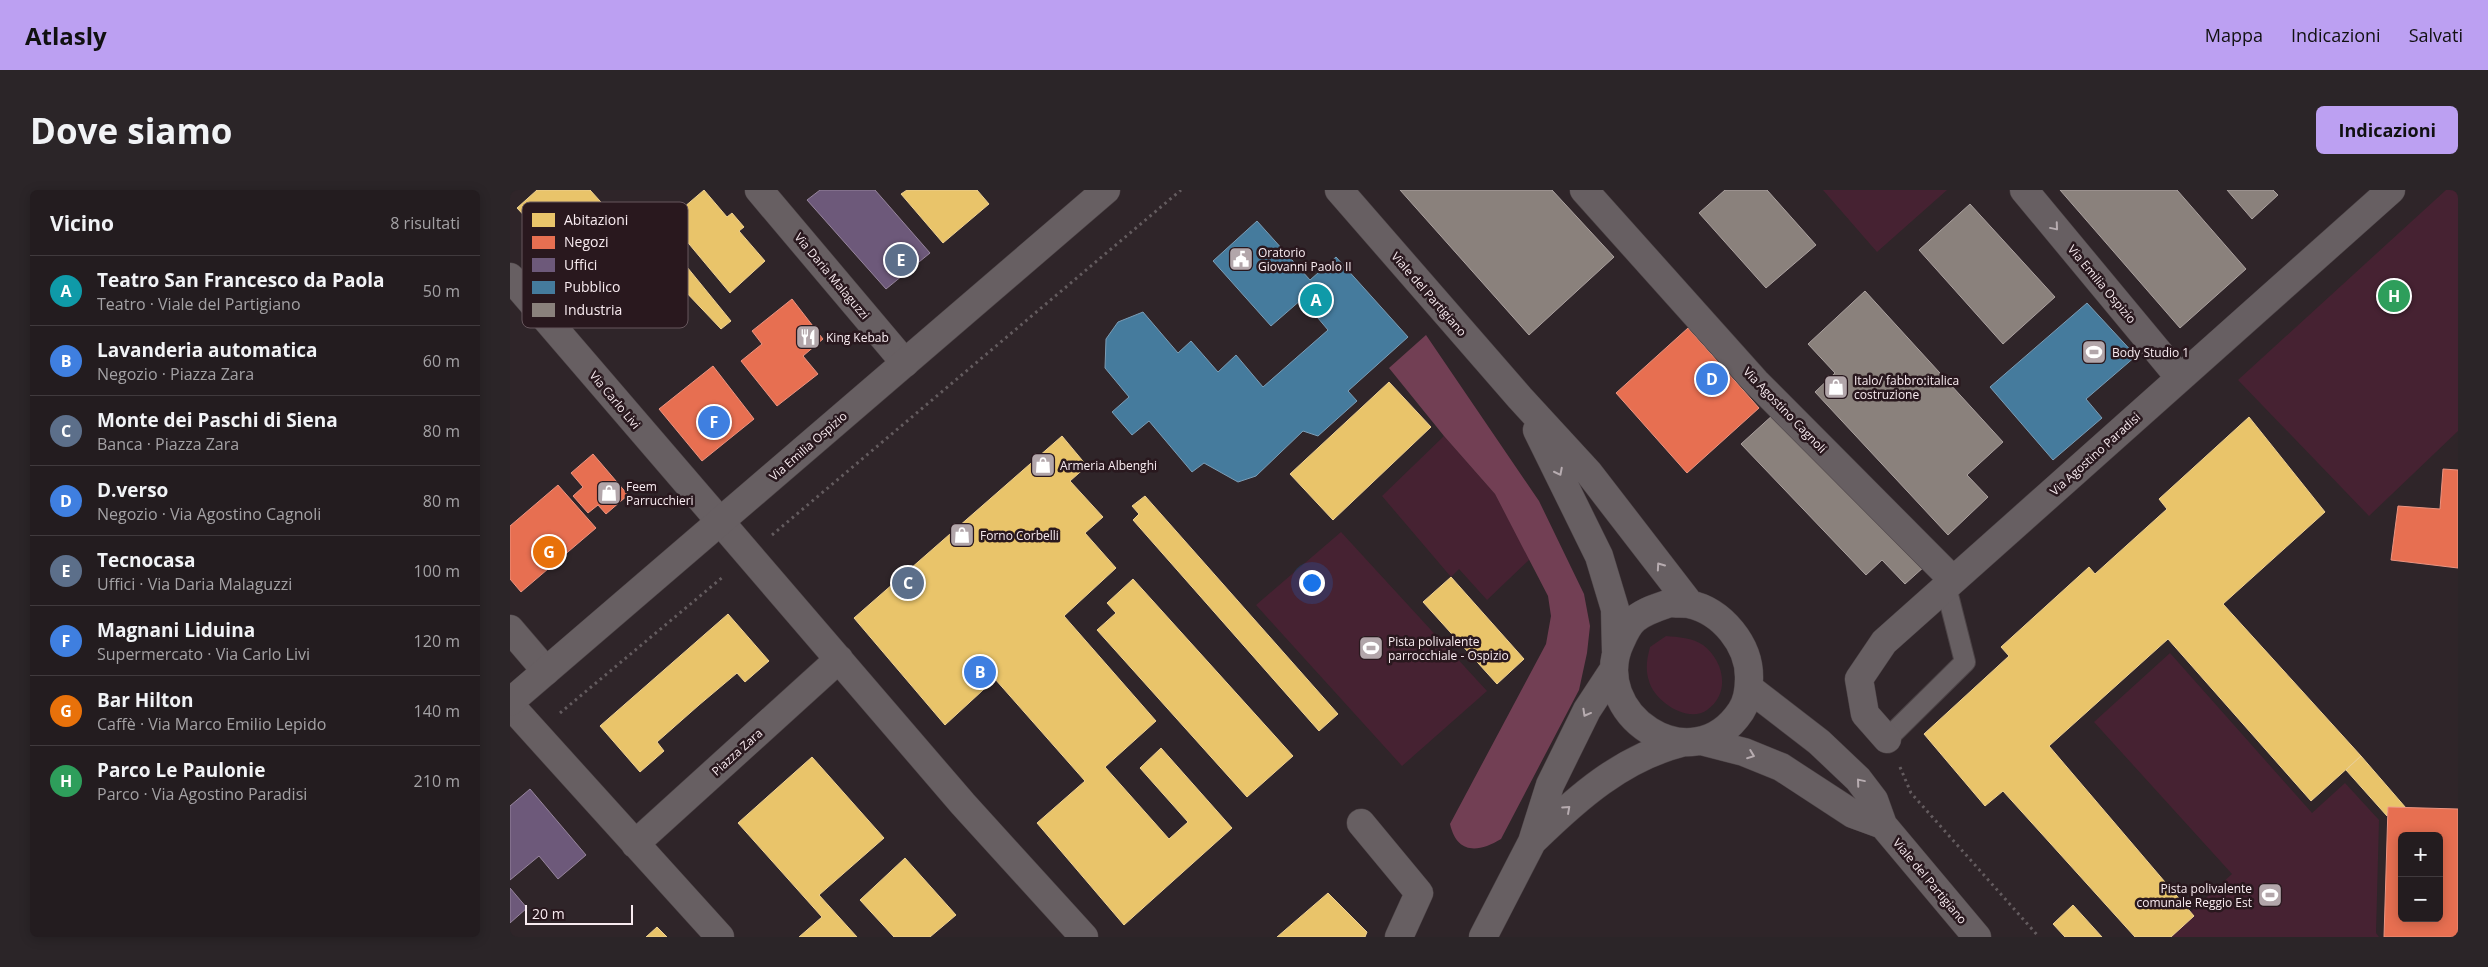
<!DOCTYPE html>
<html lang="it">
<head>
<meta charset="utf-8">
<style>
	body { margin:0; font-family:"Open Sans",sans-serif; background:#2b2528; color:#f1f3f6 }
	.controls { position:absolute; right:15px; bottom:15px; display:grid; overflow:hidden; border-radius:8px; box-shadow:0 2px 12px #0003 }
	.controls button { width:45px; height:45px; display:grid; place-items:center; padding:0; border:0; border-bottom:1px solid #403a3d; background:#231c1f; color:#f1f3f6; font:25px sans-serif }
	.scale { position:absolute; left:15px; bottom:12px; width:108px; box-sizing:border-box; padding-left:5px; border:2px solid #f8ebf0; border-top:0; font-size:14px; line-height:18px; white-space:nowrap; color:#f8ebf0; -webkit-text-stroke:4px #29181e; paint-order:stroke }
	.you { position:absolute; left:801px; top:392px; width:18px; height:18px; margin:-12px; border:4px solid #fff; border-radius:50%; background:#1a73e8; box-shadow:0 0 0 8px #1a73e833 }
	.badge { display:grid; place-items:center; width:32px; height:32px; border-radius:50%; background:#bca0f2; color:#fff; font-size:16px; font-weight:700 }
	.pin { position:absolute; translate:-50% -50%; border:2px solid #fff; box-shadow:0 1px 5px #0006 }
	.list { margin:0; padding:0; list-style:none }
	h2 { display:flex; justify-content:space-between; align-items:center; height:65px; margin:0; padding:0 20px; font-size:21px }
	h2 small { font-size:16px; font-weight:400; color:#a3a1a4 }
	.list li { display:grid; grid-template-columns:32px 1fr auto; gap:15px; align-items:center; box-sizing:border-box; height:70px; padding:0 20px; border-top:1px solid #403a3d }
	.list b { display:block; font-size:19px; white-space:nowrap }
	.list p { margin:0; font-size:16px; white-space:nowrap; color:#a3a1a4 }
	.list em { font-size:16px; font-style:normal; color:#a3a1a4 }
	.map { position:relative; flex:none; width:1948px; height:747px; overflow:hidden; border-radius:8px }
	header { display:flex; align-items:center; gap:30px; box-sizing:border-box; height:70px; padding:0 25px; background:#bca0f2; color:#111 }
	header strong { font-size:24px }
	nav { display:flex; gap:28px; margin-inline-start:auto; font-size:18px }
	.intro { display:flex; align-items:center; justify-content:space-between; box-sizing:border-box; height:120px; padding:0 30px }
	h1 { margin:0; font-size:35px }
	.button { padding:12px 22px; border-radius:8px; background:#bca0f2; color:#111; font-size:18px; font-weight:700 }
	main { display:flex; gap:30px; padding:0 30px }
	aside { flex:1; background:#231c1f; border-radius:8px; box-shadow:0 2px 12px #0003 }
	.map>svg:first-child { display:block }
	.green { fill:#462232 }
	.forest { fill:#723f54 }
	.homes { fill:#e9c46a; stroke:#eed092 }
	.shops { fill:#e76f51; stroke:#ec9481; fill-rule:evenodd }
	.offices { fill:#6d597a; stroke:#97859d }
	.public { fill:#457b9d; stroke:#7b9db6 }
	.industry { fill:#8a817c; stroke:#aba19f }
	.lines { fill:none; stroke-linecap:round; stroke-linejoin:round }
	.lane-casing { stroke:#4c4346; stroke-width:22 }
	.street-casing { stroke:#4c4346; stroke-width:29 }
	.secondary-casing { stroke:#4c4346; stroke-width:29 }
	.path { stroke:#645c5f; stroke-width:3; stroke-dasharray:2.5 4; stroke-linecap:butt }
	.lane { stroke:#675f62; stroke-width:20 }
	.street { stroke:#675f62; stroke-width:28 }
	.secondary { stroke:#675f62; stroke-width:28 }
	.oneway { stroke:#b7acb0 }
	.labels { text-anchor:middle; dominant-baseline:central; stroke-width:5; stroke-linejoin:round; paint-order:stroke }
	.poi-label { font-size:12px; fill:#f8ebf0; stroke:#29181e; text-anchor:start }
	.street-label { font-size:12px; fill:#f8ebf0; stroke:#29181e }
	.key { fill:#29181e; stroke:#67575d; stroke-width:1 }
	.key-label { font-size:14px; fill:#f8ebf0 }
</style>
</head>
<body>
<header>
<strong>Atlasly</strong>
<nav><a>Mappa</a><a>Indicazioni</a><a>Salvati</a></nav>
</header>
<div class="intro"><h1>Dove siamo</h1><a class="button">Indicazioni</a></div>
<main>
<aside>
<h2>Vicino<small>8 risultati</small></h2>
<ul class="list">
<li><span class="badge" style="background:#0f9aa8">A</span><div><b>Teatro San Francesco da Paola</b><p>Teatro · Viale del Partigiano</p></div><em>50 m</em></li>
<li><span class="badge" style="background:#3f7fe0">B</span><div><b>Lavanderia automatica</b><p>Negozio · Piazza Zara</p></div><em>60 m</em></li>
<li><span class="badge" style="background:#5c6f8a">C</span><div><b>Monte dei Paschi di Siena</b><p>Banca · Piazza Zara</p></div><em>80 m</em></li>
<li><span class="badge" style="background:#3f7fe0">D</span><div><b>D.verso</b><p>Negozio · Via Agostino Cagnoli</p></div><em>80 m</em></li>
<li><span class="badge" style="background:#5c6f8a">E</span><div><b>Tecnocasa</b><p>Uffici · Via Daria Malaguzzi</p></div><em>100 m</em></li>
<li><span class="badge" style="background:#3f7fe0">F</span><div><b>Magnani Liduina</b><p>Supermercato · Via Carlo Livi</p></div><em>120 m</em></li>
<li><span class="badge" style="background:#e8710a">G</span><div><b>Bar Hilton</b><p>Caffè · Via Marco Emilio Lepido</p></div><em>140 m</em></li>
<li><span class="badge" style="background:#2e9e5b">H</span><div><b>Parco Le Paulonie</b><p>Parco · Via Agostino Paradisi</p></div><em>210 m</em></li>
</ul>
</aside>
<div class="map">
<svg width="1948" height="747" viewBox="0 0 1948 747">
	<rect width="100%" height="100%" fill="#2f2529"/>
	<!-- green -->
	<path class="green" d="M1313,0H1437L1367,62Z
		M1936,0H1948V241L1859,326L1728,190Z
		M934,246L985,304L1020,369L977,410L949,379L941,387L872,306Z
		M831,342L977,501L892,576L746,415Z
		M1156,446C1168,447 1183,448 1193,455C1214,471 1221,503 1197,520C1178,534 1144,511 1139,491C1135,479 1137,469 1140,457Z
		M1660,463L1802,623L1835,593L1869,630L1866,743L1869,747H1653L1722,684L1584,532Z"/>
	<!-- forest -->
	<path class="forest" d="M916,145L1029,311L1074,404L1080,436L1077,463L1069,500L991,649C968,663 947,664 940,634L1036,454L1041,426L1038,406L985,304L934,246L879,178Z"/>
	<!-- homes -->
	<path class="homes" d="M27,0H80L100,22L50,64L7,18Z
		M194,0L217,27L222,23L234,37L229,41L255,71L220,103L159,30Z
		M397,0H467L479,14L433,53L391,4Z
		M133,23L221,131L211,139L173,99L121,35Z
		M879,192L921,237L823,330L780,284Z
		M1739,227L1815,322L1713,414L1851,566L1801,611L1658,449L1539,556L1684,726L1661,747H1625L1493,601L1475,616L1414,544L1499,466L1491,457L1579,377L1585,384L1657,319L1649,309Z
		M552,246L577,276L560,291L593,327L575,343L606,378L554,426L646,531L595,577L659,649L678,632L630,578L651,558L722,638L614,735L527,633L575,591L485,489L435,535L344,428Z
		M635,306L828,524L809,541L623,330L629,324L622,316Z
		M941,387L1014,469L987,494L913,412Z
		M623,389L783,566L737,607L587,440L606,423L597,413Z
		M218,424L259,471L235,492L227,483L189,515L147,552L154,561L130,582L90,536Z
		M1851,566L1896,618L1878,617L1877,626L1836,580Z
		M302,567L374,648L309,705L347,747H289L312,727L228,633Z
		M395,668L446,725L420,747H384L350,710Z
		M818,703L857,742L855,747H767Z
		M1563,715L1592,747H1555L1543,734Z
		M147,737L157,747H136Z"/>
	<!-- shops -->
	<path class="shops" d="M282,109L313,149L293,166L308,184L267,216L231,171L252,154L242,141Z
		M1178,138L1249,218L1177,283L1106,203Z
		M203,176L244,229L192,271L149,219Z
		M83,264L118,305L96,324L88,315L78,323L63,306L73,297L61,283Z
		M1933,279L1948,280V378L1881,370L1888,316L1930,319Z
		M48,295L86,338L11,402L0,389V336Z
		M1878,617L1948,619V747H1874ZM1892,646H1929V728H1892Z"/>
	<!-- offices -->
	<path class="offices" d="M310,0H365L420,63L376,99L297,10Z
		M20,599L76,665L48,689L29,666L0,690V616Z
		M0,698L17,718L0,733Z"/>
	<!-- public -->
	<path class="public" d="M747,31L800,90L826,67L898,147L838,201L847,211L808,246L793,241L746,286L728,292L694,273L682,282L639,231L622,245L602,222L619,207L595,178L596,149L608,132L633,122L668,163L681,151L708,182L726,165L753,197L818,140L792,109L761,136L703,71Z
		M1577,113L1626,166L1576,209L1592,228L1543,270L1480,197Z"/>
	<!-- industry -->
	<path class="industry" d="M890,0H1042L1104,67L1019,145Z
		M1215,0H1257L1306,55L1256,98L1189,23Z
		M1550,0H1667L1736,79L1670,138Z
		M1717,0H1763L1768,5L1742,29Z
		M1460,14L1545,107L1493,154L1409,60Z
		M1355,101L1493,252L1457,285L1478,307L1438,345L1305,202L1325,183L1298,154Z
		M1264,224L1415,376L1395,394L1372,370L1356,385L1231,254Z"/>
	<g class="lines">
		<defs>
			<path id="lane" d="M1377,549L1455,472L1436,397"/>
			<path id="street" d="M249,0L395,173
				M1074,0L1246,192L1443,390
				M1514,0L1670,188
				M0,87L453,614L574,747
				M0,439L36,481
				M0,515L210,747
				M1377,549L1355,524L1349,489L1374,452L1881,0
				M851,633L909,703L889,747
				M125,654L329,469"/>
			<path id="secondary" d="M829,0L1010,208L1079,283L1180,414
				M1027,240L1089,366L1105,419L1106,461
				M1160,413C1166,414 1173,413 1179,414C1212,421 1240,455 1239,489C1239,499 1237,512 1231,521C1182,595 1076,523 1111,451C1114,444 1119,434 1125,429C1135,421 1148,417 1160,413Z
				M1239,498L1309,552L1348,589L1364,610L1373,635L1467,747
				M0,512L596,0
				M1195,552L1234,562L1271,577L1343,624L1373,635
				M1024,650C1067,608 1112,568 1171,553
				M973,747L1022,652L1040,595L1077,520L1102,482"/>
		</defs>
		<!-- lane casing -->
		<use href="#lane" class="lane-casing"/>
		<!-- street casing -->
		<use href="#street" class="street-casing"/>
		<!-- secondary casing -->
		<use href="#secondary" class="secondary-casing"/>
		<!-- path -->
		<path class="path" d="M262,345L671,0
			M50,523L214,386
			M1390,577L1401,603L1529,747"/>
		<!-- lane -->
		<use href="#lane" class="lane"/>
		<!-- street -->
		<use href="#street" class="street"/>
		<!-- secondary -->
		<use href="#secondary" class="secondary"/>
	</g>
	<!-- one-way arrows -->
	<defs><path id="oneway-chevron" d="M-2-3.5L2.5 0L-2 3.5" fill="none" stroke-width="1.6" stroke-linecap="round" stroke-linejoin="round" transform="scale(1.25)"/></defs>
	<g class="oneway">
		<use href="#oneway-chevron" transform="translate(1545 37) rotate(50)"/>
		<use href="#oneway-chevron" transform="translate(1049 282) rotate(63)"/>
		<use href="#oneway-chevron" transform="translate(1150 376) rotate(-125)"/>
		<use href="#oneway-chevron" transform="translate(1076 523) rotate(119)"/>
		<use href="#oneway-chevron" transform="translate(1241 565) rotate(21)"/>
		<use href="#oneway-chevron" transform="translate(1350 592) rotate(-130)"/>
		<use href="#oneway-chevron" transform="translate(1057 619) rotate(-42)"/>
	</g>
	<!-- icons -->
	<defs>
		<symbol id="civic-square" viewBox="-11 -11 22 22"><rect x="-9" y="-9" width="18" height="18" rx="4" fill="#b2a6aa" stroke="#29181e"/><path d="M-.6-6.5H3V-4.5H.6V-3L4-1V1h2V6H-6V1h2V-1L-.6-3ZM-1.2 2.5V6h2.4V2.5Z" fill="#fff"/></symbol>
		<symbol id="restaurant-square" viewBox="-11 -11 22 22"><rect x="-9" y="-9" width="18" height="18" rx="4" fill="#b2a6aa" stroke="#29181e"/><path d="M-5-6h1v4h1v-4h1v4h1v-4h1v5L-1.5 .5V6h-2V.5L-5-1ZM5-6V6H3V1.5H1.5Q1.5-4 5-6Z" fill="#fff"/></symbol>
		<symbol id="stadium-square" viewBox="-11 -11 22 22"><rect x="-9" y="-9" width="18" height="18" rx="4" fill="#b2a6aa" stroke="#29181e"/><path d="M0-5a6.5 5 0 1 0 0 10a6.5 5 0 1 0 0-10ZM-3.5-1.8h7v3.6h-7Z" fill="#fff"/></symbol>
		<symbol id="shop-square" viewBox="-11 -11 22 22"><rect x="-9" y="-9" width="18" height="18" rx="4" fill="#b2a6aa" stroke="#29181e"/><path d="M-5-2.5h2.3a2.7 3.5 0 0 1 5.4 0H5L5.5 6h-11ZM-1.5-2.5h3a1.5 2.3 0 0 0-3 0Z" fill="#fff"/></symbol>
	</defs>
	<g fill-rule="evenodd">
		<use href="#civic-square" x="717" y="55" width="28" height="28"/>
		<use href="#restaurant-square" x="284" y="133" width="28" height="28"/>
		<use href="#stadium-square" x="1570" y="148" width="28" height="28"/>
		<use href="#shop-square" x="1312" y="183" width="28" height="28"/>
		<use href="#shop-square" x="519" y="261" width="28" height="28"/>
		<use href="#shop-square" x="85" y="289" width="28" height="28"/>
		<use href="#shop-square" x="438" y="331" width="28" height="28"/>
		<use href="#stadium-square" x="847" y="444" width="28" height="28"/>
		<use href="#stadium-square" x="1746" y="691" width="28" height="28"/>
	</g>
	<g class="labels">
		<!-- poi labels -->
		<g class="poi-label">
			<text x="748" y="62">Oratorio<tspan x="748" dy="14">Giovanni Paolo II</tspan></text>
			<text x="316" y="147">King Kebab</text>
			<text x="1602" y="162">Body Studio 1</text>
			<text x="1344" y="190">Italo/ fabbro:italica<tspan x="1344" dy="14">costruzione</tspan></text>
			<text x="550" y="275">Armeria Albenghi</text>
			<text x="116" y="296">Feem<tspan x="116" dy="14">Parrucchieri</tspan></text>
			<text x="470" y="345">Forno Corbelli</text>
			<text x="878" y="451">Pista polivalente<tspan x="878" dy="14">parrocchiale - Ospizio</tspan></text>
			<text x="1742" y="698" text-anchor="end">Pista polivalente<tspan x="1742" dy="14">comunale Reggio Est</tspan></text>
		</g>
		<!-- street labels -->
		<g class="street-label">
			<text transform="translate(322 86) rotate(50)">Via Daria Malaguzzi</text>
			<text transform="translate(1592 94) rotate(50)">Via Emilia Ospizio</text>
			<text transform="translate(919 104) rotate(49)">Viale del Partigiano</text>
			<text transform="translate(105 210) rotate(50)">Via Carlo Livi</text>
			<text transform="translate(1275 220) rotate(46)">Via Agostino Cagnoli</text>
			<text transform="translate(298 256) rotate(-41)">Via Emilia Ospizio</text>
			<text transform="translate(1585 264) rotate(-42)">Via Agostino Paradisi</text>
			<text transform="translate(227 562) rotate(-42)">Piazza Zara</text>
			<text transform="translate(1420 691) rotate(50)">Viale del Partigiano</text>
		</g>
	</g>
	<!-- legend -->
	<rect x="12" y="12" width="166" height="126" rx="8" class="key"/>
	<rect x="22" y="23" width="23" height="14" fill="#e9c46a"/>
	<rect x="22" y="46" width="23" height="13" fill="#e76f51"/>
	<rect x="22" y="68" width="23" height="14" fill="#6d597a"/>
	<rect x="22" y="91" width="23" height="13" fill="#457b9d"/>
	<rect x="22" y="113" width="23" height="14" fill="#8a817c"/>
	<g class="key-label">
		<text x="54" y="35">Abitazioni</text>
		<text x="54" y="57">Negozi</text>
		<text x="54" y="80">Uffici</text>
		<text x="54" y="102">Pubblico</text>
		<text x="54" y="125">Industria</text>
	</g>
</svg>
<div class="controls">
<button>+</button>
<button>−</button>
</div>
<div class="scale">20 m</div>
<div class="you"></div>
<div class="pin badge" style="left:806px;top:110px;background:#0f9aa8">A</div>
<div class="pin badge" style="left:470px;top:482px;background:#3f7fe0">B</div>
<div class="pin badge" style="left:398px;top:393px;background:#5c6f8a">C</div>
<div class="pin badge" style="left:1202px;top:189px;background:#3f7fe0">D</div>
<div class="pin badge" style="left:391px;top:70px;background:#5c6f8a">E</div>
<div class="pin badge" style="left:204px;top:232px;background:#3f7fe0">F</div>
<div class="pin badge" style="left:39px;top:362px;background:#e8710a">G</div>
<div class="pin badge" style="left:1884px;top:106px;background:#2e9e5b">H</div>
</div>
</main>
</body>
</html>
